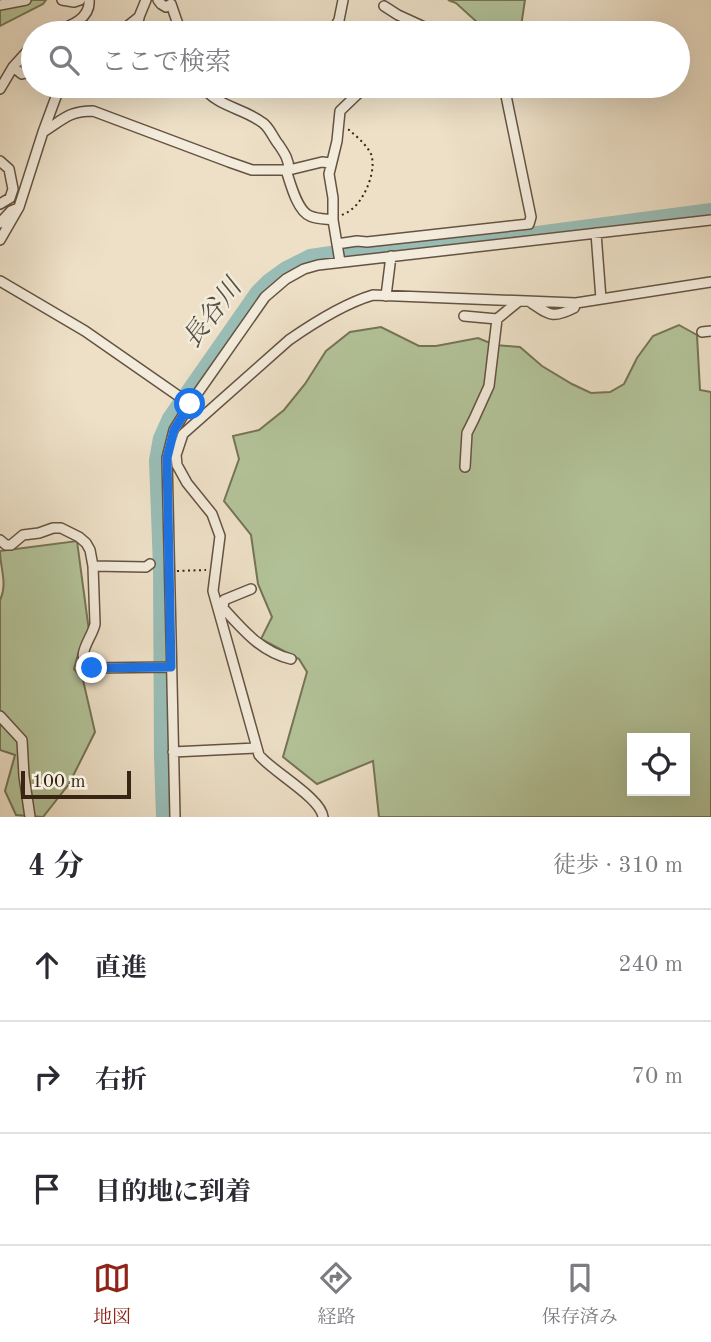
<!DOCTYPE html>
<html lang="ja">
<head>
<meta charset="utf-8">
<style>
	body { margin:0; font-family:"Old Standard TT","Noto Serif JP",serif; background:#f7f7f7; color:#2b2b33 }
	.controls { position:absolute; right:21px; bottom:21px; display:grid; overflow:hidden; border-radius:0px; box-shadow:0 7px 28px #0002 }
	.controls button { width:63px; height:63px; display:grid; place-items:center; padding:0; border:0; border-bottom:2px solid #e1e1e2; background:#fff; color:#2b2b33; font:35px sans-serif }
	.scale { position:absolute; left:21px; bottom:18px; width:110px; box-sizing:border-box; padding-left:7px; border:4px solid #382415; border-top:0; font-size:19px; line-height:24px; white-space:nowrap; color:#382415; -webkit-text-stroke:5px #f3ebdb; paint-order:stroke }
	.stop { position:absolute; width:21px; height:21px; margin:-16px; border:5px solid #1a73e8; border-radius:50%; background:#fff }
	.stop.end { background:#1a73e8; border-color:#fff; box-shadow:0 2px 7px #0008 }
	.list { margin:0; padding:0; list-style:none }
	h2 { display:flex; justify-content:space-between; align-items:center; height:91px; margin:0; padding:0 28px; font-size:30px }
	h2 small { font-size:23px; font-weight:400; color:#7c7c81 }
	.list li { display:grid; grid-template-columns:46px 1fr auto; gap:21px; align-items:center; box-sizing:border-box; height:112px; padding:0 28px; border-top:2px solid #e1e1e2 }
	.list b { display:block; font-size:26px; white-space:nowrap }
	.list em { font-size:23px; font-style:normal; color:#7c7c81 }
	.icon { flex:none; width:38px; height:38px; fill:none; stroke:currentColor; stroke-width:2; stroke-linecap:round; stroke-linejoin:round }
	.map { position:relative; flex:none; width:711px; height:817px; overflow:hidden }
	.search { position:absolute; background:#fff; box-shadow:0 7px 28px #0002; left:21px; right:21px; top:21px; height:77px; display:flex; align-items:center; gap:18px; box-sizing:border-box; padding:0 24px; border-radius:38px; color:#7c7c81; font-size:26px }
	.sheet { height:427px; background:#fff }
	nav { display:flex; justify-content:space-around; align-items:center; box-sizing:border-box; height:98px; border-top:2px solid #e1e1e2; background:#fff; font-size:19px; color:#7c7c81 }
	nav a { display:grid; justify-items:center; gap:4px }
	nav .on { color:#8f2418 }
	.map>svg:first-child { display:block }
	.green { fill:#b3c399; stroke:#767457; stroke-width:2; fill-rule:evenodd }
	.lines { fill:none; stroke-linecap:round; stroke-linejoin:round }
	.river { stroke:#99bdb6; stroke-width:14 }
	.minor-casing { stroke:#655342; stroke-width:12 }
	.path { stroke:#382415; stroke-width:2; stroke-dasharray:2 3.5; stroke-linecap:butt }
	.minor { stroke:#f3ebdb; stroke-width:9 }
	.route { stroke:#1a73e8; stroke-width:9 }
	.labels { text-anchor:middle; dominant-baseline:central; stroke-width:5; stroke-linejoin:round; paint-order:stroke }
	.water-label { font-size:26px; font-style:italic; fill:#555245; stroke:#f3ebdb }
</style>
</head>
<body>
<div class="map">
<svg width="711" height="817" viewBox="0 0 711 817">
	<rect width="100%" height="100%" fill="#ede0c7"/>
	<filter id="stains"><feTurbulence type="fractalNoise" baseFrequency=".00286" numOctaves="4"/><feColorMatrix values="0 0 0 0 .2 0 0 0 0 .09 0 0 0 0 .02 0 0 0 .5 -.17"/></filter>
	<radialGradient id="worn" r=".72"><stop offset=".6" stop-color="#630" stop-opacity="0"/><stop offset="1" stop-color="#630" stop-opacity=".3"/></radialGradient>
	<!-- green -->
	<path class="green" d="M0,0H46L43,4L0,26Z
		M448,0H525L520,33H489L456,3Z
		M679,325L697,335L700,390L711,392V817H379L373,761L317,784L283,757L307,672L299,659L261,639L272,617L258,584L251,535L224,501L239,459L233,436L259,430L284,410L305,384L326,351L350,332L381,327L419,346H436L478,338L495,345L520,347L542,366L572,384L591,393L610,392L624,384L637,358L653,336ZM632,738H685V791H632Z
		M77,541L89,631L79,651L74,669L83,680L95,732L69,784L43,817L16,815L5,791L15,755L0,750V600C8,584 0,568 0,551Z"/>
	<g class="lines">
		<!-- river -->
		<path class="river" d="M163,817L161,756L160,567L156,460L160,438L169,418L257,292L268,281L286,268L310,256L352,250L537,233L711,210"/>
		<defs>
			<path id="minor" d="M62,0L74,2L80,0
				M158,0L161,4L166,7L171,4L181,33
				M0,5L26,0
				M384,6L398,15L433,31L434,33
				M51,33C67,27 91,20 89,0
				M119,33L139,17L146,0
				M134,33L139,18
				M333,33V30L339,20L343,0
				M13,67L22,74L30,72L33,77
				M202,86C219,108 242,107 263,123C270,128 273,138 279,145C285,154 289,160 289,170
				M0,89L13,67L33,45
				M43,132C63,120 68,111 93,111L229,162L252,170H289L322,162L331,163
				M0,161L9,169L13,189L10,198L0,204
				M286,170C290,182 297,211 310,216C317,219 326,219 333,220
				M0,223L11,211L16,209
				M596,233L601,299
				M0,240L19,207L43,132L60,86
				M337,244L333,220V198L329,174L337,141L340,111L366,86
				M340,262L337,244L357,241L367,242L529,224L531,217L504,86
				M0,281L85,331L190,404
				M386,296L391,256
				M530,302C550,315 552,319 574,308L576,303
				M464,316L497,319
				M702,332L711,331
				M465,467L467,433L474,419L489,386L497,319L519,301
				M0,540L6,545H11L23,535L39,533L53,528H61L79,537L86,543L90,550L93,566L95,624C92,639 72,658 92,668L171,667
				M93,566L146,567L150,564
				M223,608C243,630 261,652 291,659
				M219,610L223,608L224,600L251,589
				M0,716L22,740L24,776L30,817
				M173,752L257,748
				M175,817L167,458L174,430L190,404L265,297L286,279L304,269L318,265L711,220
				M323,817C321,798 273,772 259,755L213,591L220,536L212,514L187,483L177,465L176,455L183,434L289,340C312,324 346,303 373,295L576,303L711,282"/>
		</defs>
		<!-- minor casing -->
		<use href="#minor" class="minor-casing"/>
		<!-- path -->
		<path class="path" d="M342,215C345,213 349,212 352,209C365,199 377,170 371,154C366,144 356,136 348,129
			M177,571L206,570"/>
		<!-- minor -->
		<use href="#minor" class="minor"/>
	</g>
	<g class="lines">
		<!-- route -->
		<path class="route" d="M92,668L171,667L167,458L174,430L190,404"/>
	</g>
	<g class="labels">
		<!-- water labels -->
		<g class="water-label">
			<text transform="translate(213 314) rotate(-53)">長谷川</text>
		</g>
	</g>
	<rect width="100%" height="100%" filter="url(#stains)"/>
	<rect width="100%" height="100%" fill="url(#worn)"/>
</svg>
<div class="controls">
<button><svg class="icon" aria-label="locate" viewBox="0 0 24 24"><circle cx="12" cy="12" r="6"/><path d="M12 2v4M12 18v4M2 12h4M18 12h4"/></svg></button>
</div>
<div class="scale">100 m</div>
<div class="stop" style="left:190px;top:404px"></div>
<div class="stop end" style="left:92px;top:668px"></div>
<div class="search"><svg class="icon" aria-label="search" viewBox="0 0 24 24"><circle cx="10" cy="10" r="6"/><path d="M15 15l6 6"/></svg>ここで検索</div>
</div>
<section class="sheet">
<h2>4 分<small>徒歩 · 310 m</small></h2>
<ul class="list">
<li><svg class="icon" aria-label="ahead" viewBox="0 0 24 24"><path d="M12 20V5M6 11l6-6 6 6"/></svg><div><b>直進</b></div><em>240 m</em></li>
<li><svg class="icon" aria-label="right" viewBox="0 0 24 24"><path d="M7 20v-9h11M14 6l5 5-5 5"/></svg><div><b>右折</b></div><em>70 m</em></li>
<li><svg class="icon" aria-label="arrive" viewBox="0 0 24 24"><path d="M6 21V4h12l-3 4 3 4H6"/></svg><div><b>目的地に到着</b></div></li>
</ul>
</section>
<nav>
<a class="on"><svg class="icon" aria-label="map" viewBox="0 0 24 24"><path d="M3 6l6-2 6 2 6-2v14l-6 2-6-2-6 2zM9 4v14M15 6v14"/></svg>地図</a>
<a><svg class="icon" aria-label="directions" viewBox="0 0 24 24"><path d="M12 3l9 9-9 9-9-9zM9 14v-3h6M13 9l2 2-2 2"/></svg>経路</a>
<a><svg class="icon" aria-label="saved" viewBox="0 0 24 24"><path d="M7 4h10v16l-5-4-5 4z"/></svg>保存済み</a>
</nav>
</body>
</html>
